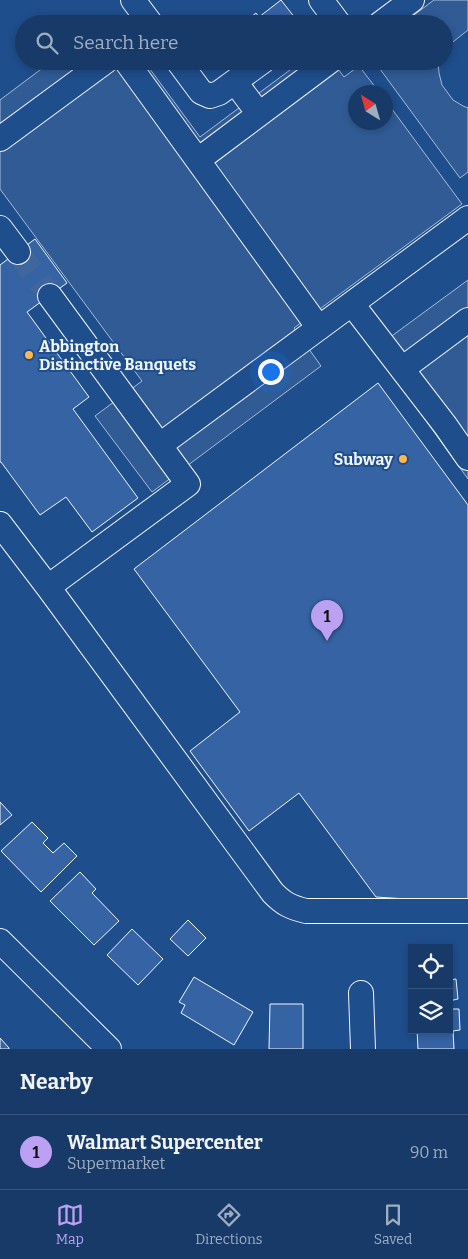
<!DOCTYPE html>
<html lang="en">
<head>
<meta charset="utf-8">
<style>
	body { margin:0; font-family:Bitter,serif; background:#244571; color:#f1f3f6 }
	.controls { position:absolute; right:15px; bottom:15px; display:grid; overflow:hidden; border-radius:0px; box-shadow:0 2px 8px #0003 }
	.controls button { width:45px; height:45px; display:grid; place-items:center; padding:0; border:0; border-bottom:1px solid #36547d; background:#173a69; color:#f1f3f6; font:25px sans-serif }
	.compass { position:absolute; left:348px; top:85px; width:45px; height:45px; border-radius:50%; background:#173a69; box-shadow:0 2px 8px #0003; rotate:323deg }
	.you { position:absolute; left:270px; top:371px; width:18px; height:18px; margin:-12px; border:4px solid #fff; border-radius:50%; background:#1a73e8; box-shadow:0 0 0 8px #1a73e833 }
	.badge { display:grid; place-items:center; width:32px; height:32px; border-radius:50%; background:#bca0f2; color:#111; font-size:16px; font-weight:700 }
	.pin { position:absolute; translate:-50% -41px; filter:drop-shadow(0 1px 2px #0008) }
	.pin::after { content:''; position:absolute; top:26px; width:18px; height:15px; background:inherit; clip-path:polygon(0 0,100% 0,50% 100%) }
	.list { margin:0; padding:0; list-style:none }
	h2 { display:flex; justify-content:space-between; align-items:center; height:65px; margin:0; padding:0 20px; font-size:21px }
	h2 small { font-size:16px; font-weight:400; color:#9eadc0 }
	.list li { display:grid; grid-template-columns:32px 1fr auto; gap:15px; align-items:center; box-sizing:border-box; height:75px; padding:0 20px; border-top:1px solid #36547d }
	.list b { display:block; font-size:19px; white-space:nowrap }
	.list p { margin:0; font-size:16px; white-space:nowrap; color:#9eadc0 }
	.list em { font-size:16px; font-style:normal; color:#9eadc0 }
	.icon { flex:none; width:28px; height:28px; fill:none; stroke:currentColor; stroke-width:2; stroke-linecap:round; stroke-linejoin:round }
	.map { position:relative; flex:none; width:468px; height:1049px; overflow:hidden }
	.search { position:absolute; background:#173a69; box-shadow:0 2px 8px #0003; left:15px; right:15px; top:15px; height:55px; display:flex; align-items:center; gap:12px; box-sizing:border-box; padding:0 18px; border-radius:28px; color:#9eadc0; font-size:19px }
	.sheet { height:140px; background:#173a69 }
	nav { display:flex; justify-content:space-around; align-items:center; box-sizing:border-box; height:70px; border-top:1px solid #36547d; background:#173a69; font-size:14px; color:#9eadc0 }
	nav a { display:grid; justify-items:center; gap:2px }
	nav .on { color:#bca0f2 }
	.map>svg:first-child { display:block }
	.parking { fill:#305b95; stroke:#a8bbd7 }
	.building { fill:#3563a3; stroke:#f2f6ff }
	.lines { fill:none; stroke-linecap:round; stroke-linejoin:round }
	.minor-tunnel { stroke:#3f679d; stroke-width:24; stroke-dasharray:24 12; stroke-linecap:butt }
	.minor-casing { stroke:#f2f6ff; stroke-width:26 }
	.minor { stroke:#1f4e8c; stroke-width:24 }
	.poi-dot { fill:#ffb74d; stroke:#1f4e8c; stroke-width:2 }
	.labels { text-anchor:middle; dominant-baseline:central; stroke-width:4; stroke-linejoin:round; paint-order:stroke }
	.poi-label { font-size:16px; font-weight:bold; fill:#f2f6ff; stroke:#1f4e8c; text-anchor:start }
</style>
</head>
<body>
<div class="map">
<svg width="468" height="1049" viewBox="0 0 468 1049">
	<rect width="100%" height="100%" fill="#1f4e8c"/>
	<!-- parking -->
	<path class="parking" d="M434,0H468V30L444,49V24H402Z
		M52,61H144L200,137L302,61H332L344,77L359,66L379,92H356V122H386V101L462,204L294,328L321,366L152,492L95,416L142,381L0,189V100Z
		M382,61H438L439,73L442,85L453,100L463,106L468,108V172L460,178L377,65Z
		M468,280V479L374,349Z"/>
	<!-- building -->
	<path class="building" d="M281,0L299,23L298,24H242L256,13L259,17Z
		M35,239L67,283L27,312L89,397L73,409L138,498L92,532L66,497L40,515L1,462H0V265Z
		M378,383L468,505V903L376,897L299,793L249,831L190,751L240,712L134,569Z
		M0,802L12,815L0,825Z
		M32,822L48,838L43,843L53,853L64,843L77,856L41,892L1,851Z
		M80,872L96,889L92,893L119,921L94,945L50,901Z
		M188,920L206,938L188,956L170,939Z
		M132,929L163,959L138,985L107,955Z
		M194,977L253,1012L234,1045L181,1013L185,1005L179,1002Z
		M456,979L458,999L449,1001V980Z
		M270,1004H303V1049H269Z
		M449,1009H459L460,1030L453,1031L454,1049H418L417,1030H449Z
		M0,1038L9,1048V1049H0Z"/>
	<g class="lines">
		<!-- minor-tunnel -->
		<path class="minor-tunnel" d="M18,252L50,296"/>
		<defs>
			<path id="minor" d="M133,0L151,24
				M321,0L339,24
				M380,24L412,0
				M126,61L319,328
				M178,61L201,92L210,96L219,93L263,61
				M235,82L259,114
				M0,139L106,61
				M198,160L330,61
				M0,228L18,252
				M352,304L445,425L468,458
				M402,369L468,320
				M160,445L468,218
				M0,524L48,587L273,893C284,904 290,907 306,911H468
				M48,587L188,484L50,296
				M0,941L109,1049
				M361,993L363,1049"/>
		</defs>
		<!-- minor casing -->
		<use href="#minor" class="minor-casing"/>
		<!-- minor -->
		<use href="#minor" class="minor"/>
	</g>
	<!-- markers -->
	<g class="poi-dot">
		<circle cx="29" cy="355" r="5"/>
		<circle cx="403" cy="459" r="5"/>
	</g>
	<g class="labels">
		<!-- poi labels -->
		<g class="poi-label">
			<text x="39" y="346">Abbington<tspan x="39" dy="18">Distinctive Banquets</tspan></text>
			<text x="393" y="459" text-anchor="end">Subway</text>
		</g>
	</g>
</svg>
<div class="controls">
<button><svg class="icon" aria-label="locate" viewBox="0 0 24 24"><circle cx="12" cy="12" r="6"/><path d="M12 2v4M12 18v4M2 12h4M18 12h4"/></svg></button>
<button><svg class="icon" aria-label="layers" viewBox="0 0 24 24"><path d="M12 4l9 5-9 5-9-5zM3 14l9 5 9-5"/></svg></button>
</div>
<svg class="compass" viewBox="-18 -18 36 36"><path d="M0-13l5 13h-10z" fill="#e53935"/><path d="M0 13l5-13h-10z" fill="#9eadc0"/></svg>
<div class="you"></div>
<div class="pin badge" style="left:327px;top:641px">1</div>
<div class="search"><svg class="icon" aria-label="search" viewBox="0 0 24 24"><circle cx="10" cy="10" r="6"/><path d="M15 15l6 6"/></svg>Search here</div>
</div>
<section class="sheet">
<h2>Nearby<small></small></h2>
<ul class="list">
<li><span class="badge">1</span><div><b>Walmart Supercenter</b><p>Supermarket</p></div><em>90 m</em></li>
</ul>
</section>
<nav>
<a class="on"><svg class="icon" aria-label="map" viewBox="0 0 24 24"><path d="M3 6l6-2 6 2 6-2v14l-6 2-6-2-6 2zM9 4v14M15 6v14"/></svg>Map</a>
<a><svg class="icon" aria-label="directions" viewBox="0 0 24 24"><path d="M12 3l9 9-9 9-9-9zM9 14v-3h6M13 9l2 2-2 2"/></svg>Directions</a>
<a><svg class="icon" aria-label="saved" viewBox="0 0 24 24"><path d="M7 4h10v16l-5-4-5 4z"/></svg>Saved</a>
</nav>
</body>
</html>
